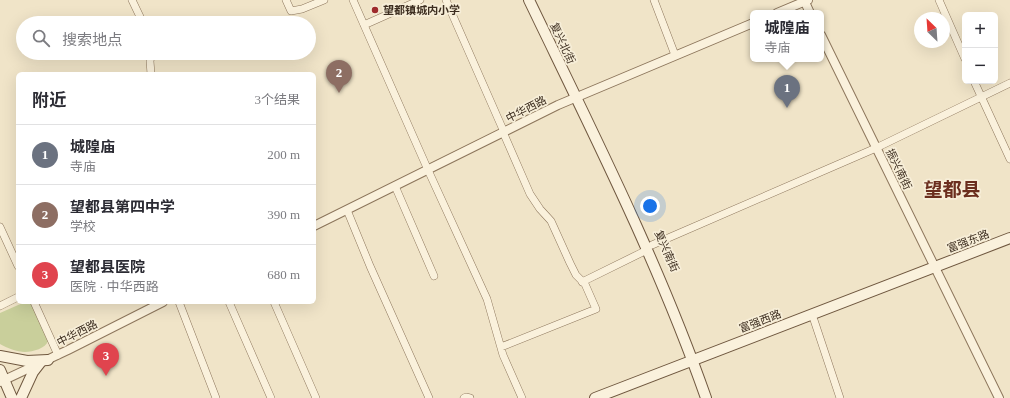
<!DOCTYPE html>
<html lang="zh">
<head>
<meta charset="utf-8">
<style>
	body { margin:0; font-family:"Times New Roman","Noto Sans SC",serif; background:#f7f7f7; color:#2b2b33 }
	.controls { position:absolute; right:12px; top:12px; display:grid; overflow:hidden; border-radius:6px; box-shadow:0 4px 16px #0002 }
	.controls button { width:36px; height:36px; display:grid; place-items:center; padding:0; border:0; border-bottom:1px solid #e1e1e2; background:#fff; color:#2b2b33; font:20px sans-serif }
	.compass { position:absolute; left:914px; top:12px; width:36px; height:36px; border-radius:50%; background:#fff; box-shadow:0 4px 16px #0002; rotate:335deg }
	.you { position:absolute; left:650px; top:206px; width:14px; height:14px; margin:-10px; border:3px solid #fff; border-radius:50%; background:#1a73e8; box-shadow:0 0 0 6px #1a73e833 }
	.badge { display:grid; place-items:center; width:26px; height:26px; border-radius:50%; background:#111827; color:#fff; font-size:13px; font-weight:700 }
	.pin { position:absolute; translate:-50% -33px; filter:drop-shadow(0 1px 2px #0008) }
	.pin::after { content:''; position:absolute; top:21px; width:14px; height:12px; background:inherit; clip-path:polygon(0 0,100% 0,50% 100%) }
	.popup { position:absolute; left:750px; top:10px; width:74px; height:52px; box-sizing:border-box; display:grid; place-content:center; border-radius:6px; background:#fff; filter:drop-shadow(0 1px 3px #0005); font-size:13px; white-space:nowrap; color:#7c7c81 }
	.popup b { font-size:15px; color:#2b2b33 }
	.popup::after { content:''; position:absolute; left:50%; top:100%; margin-left:-8px; border:8px solid transparent; border-top-color:#fff }
	.list { margin:0; padding:0; list-style:none }
	h2 { display:flex; justify-content:space-between; align-items:center; height:52px; margin:0; padding:0 16px; font-size:17px }
	h2 small { font-size:13px; font-weight:400; color:#7c7c81 }
	.list li { display:grid; grid-template-columns:26px 1fr auto; gap:12px; align-items:center; box-sizing:border-box; height:60px; padding:0 16px; border-top:1px solid #e1e1e2 }
	.list b { display:block; font-size:15px; white-space:nowrap }
	.list p { margin:0; font-size:13px; white-space:nowrap; color:#7c7c81 }
	.list em { font-size:13px; font-style:normal; color:#7c7c81 }
	.icon { flex:none; width:22px; height:22px; fill:none; stroke:currentColor; stroke-width:2; stroke-linecap:round; stroke-linejoin:round }
	.map { position:relative; flex:none; width:1010px; height:398px; overflow:hidden }
	.search { position:absolute; background:#fff; box-shadow:0 4px 16px #0002; left:16px; top:16px; width:300px; height:44px; display:flex; align-items:center; gap:10px; box-sizing:border-box; padding:0 14px; border-radius:22px; color:#7c7c81; font-size:15px }
	.panel { position:absolute; background:#fff; box-shadow:0 4px 16px #0002; left:16px; top:72px; width:300px; height:232px; border-radius:6px }
	.map>svg:first-child { display:block }
	.green { fill:#c9cf9b }
	.lines { fill:none; stroke-linecap:round; stroke-linejoin:round }
	.minor-casing { stroke:#8d765c; stroke-width:8 }
	.tertiary-casing { stroke:#8d765c; stroke-width:10 }
	.secondary-casing { stroke:#6f573f; stroke-width:12 }
	.minor { stroke:#faf1dc; stroke-width:7 }
	.tertiary { stroke:#faf1dc; stroke-width:8 }
	.secondary { stroke:#faf1dc; stroke-width:10 }
	.poi-dot { fill:#9e2a2b; stroke:#f7eed8; stroke-width:1.5 }
	.labels { text-anchor:middle; dominant-baseline:central; stroke-width:3.5; stroke-linejoin:round; paint-order:stroke }
	.poi-label { font-size:11px; font-weight:bold; fill:#3d2e20; stroke:#f7eed8; text-anchor:start }
	.street-label { font-size:11px; fill:#3d2e20; stroke:#f7eed8 }
	.town-label { font-size:19px; font-weight:bold; fill:#6b2e1e; stroke:#f7eed8 }
</style>
</head>
<body>
<div class="map">
<svg width="1010" height="398" viewBox="0 0 1010 398">
	<rect width="100%" height="100%" fill="#f0e4c8"/>
	<!-- green -->
	<path class="green" d="M25,302L31,303L48,341C46,348 33,352 25,352C17,352 7,348 0,344V313Z"/>
	<g class="lines">
		<defs>
			<path id="minor" d="M132,0L143,23
				M286,0L291,11L302,9L324,0
				M353,0L428,170L487,299L503,355L522,398
				M446,0L504,132
				M654,0L675,55
				M939,0L965,59
				M364,25L420,0
				M151,74L150,61L152,53
				M974,81L1010,159
				M395,186L434,276
				M347,210L370,266L429,398
				M0,227L18,266
				M652,245L876,148L1010,83
				M582,282L647,250
				M34,302L58,355
				M179,302L216,398
				M229,302L271,398
				M274,302L316,398
				M0,306L18,297
				M814,320L840,398
				M501,347L596,309L585,284L576,275L570,263L551,221L540,209L530,194L503,132
				M464,398L466,397L470,398"/>
			<path id="tertiary" d="M804,0L810,13
				M777,13L808,0
				M821,35L999,398
				M314,226L558,105L753,23
				M0,382L68,350L163,302"/>
			<path id="secondary" d="M529,0C592,131 658,261 706,398
				M0,356L27,361L48,360
				M0,370L12,398
				M21,398L33,372L40,363
				M595,398L1010,238"/>
		</defs>
		<!-- minor casing -->
		<use href="#minor" class="minor-casing"/>
		<!-- tertiary casing -->
		<use href="#tertiary" class="tertiary-casing"/>
		<!-- secondary casing -->
		<use href="#secondary" class="secondary-casing"/>
		<!-- minor -->
		<use href="#minor" class="minor"/>
		<!-- tertiary -->
		<use href="#tertiary" class="tertiary"/>
		<!-- secondary -->
		<use href="#secondary" class="secondary"/>
	</g>
	<!-- markers -->
	<circle class="poi-dot" cx="375" cy="10" r="4"/>
	<g class="labels">
		<!-- poi labels -->
		<g class="poi-label">
			<text x="383" y="10">望都镇城内小学</text>
		</g>
		<!-- street labels -->
		<g class="street-label">
			<text transform="translate(563 43) rotate(65)">复兴北街</text>
			<text transform="translate(526 109) rotate(-27)">中华西路</text>
			<text transform="translate(899 169) rotate(64)">振兴南街</text>
			<text transform="translate(968 241) rotate(-21)">富强东路</text>
			<text transform="translate(667 251) rotate(66)">复兴南街</text>
			<text transform="translate(760 321) rotate(-21)">富强西路</text>
			<text transform="translate(77 333) rotate(-27)">中华西路</text>
		</g>
		<!-- town labels -->
		<g class="town-label">
			<text x="952" y="189">望都县</text>
		</g>
	</g>
</svg>
<div class="controls">
<button>+</button>
<button>−</button>
</div>
<svg class="compass" viewBox="-18 -18 36 36"><path d="M0-13l5 13h-10z" fill="#e53935"/><path d="M0 13l5-13h-10z" fill="#7c7c81"/></svg>
<div class="you"></div>
<div class="pin badge" style="left:787px;top:108px;background:#6b7280">1</div>
<div class="popup"><b>城隍庙</b>寺庙</div>
<div class="pin badge" style="left:339px;top:93px;background:#8d6e63">2</div>
<div class="pin badge" style="left:106px;top:376px;background:#e0444e">3</div>
<div class="search"><svg class="icon" aria-label="search" viewBox="0 0 24 24"><circle cx="10" cy="10" r="6"/><path d="M15 15l6 6"/></svg>搜索地点</div>
<section class="panel">
<h2>附近<small>3个结果</small></h2>
<ul class="list">
<li><span class="badge" style="background:#6b7280">1</span><div><b>城隍庙</b><p>寺庙</p></div><em>200 m</em></li>
<li><span class="badge" style="background:#8d6e63">2</span><div><b>望都县第四中学</b><p>学校</p></div><em>390 m</em></li>
<li><span class="badge" style="background:#e0444e">3</span><div><b>望都县医院</b><p>医院 · 中华西路</p></div><em>680 m</em></li>
</ul>
</section>
</div>
</body>
</html>
